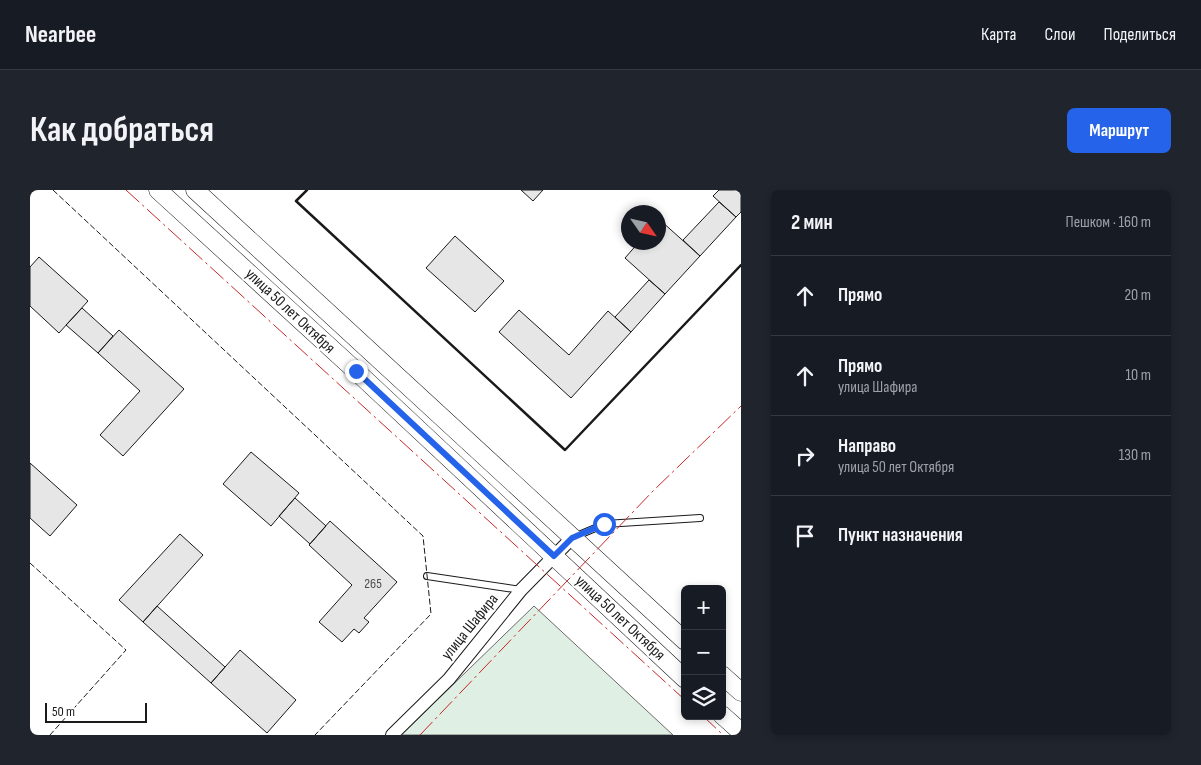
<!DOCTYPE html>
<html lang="ru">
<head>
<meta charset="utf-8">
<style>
	body { margin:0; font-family:"Sofia Sans Condensed",sans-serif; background:#20242c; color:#f1f3f6 }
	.controls { position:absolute; right:15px; bottom:15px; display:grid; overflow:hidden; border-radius:8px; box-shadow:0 2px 8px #0003 }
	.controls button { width:45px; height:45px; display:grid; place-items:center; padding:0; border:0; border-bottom:1px solid #363941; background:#171b24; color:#f1f3f6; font:25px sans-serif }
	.compass { position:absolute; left:591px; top:15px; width:45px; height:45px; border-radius:50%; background:#171b24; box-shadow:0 2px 8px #0003; rotate:124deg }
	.scale { position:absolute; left:15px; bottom:12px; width:102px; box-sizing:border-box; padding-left:5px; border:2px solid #1a1a1a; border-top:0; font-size:14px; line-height:18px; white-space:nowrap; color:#1a1a1a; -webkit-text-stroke:4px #fff; paint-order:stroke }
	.stop { position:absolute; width:15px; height:15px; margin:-11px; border:4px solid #2563eb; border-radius:50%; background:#fff }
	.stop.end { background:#2563eb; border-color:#fff; box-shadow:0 1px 5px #0008 }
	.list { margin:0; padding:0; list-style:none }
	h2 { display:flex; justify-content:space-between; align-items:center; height:65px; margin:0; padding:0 20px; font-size:21px }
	h2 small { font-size:16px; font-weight:400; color:#9ea1a6 }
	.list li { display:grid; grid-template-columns:32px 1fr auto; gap:15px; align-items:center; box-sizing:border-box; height:80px; padding:0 20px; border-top:1px solid #363941 }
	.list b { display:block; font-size:19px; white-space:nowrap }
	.list p { margin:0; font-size:16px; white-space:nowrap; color:#9ea1a6 }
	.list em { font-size:16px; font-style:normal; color:#9ea1a6 }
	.icon { flex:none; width:28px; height:28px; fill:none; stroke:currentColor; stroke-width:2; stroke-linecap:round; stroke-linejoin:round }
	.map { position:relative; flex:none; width:711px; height:545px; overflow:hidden; border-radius:8px }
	header { display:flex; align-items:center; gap:30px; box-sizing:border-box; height:70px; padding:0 25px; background:#171b24; border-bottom:1px solid #363941 }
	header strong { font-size:24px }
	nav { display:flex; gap:28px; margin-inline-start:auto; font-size:18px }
	.intro { display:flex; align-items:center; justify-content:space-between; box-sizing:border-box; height:120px; padding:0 30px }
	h1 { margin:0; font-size:35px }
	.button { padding:12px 22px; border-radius:8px; background:#2563eb; color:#fff; font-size:18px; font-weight:700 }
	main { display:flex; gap:30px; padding:0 30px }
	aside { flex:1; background:#171b24; border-radius:8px; box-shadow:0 2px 8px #0003 }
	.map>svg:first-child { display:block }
	.green { fill:#e0efe3; stroke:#6a6a6a }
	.building { fill:#e6e6e6; stroke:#1a1a1a }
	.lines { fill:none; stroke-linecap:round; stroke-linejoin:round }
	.lane-casing { stroke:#1a1a1a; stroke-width:8 }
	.street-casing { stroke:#1a1a1a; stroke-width:14 }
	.secondary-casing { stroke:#1a1a1a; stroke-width:19 }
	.lane { stroke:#fff; stroke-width:6 }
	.street { stroke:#fff; stroke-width:12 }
	.secondary { stroke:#fff; stroke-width:18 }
	.fence { stroke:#1a1a1a; stroke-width:1; stroke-dasharray:6 2.5; stroke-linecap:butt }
	.wall { stroke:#1a1a1a; stroke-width:2.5 }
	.power { stroke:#c62828; stroke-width:1; stroke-dasharray:18 4 2.5 4; stroke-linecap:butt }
	.route { stroke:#2563eb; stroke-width:6 }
	.labels { text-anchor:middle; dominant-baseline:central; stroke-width:4; stroke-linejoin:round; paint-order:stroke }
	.number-label { font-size:14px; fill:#4d4d4d }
	.street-label { font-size:16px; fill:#1a1a1a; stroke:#fff }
</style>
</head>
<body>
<header>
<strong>Nearbee</strong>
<nav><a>Карта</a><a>Слои</a><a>Поделиться</a></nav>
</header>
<div class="intro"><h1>Как добраться</h1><a class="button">Маршрут</a></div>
<main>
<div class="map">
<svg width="711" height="545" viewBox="0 0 711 545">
	<rect width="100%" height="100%" fill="#fff"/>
	<!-- green -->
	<path class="green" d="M504,416L643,545H371Z"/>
	<!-- building -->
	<path class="building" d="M491,0H513L503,11Z
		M689,0H711V22L706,27L683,6Z
		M689,12L706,27L670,66L653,50Z
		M630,30L670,66L635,104L595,68L609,52H628Z
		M425,46L474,91L445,122L396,78Z
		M9,67L58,111L29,143L0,116V77Z
		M619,90L635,104L601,142L585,127Z
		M52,118L83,146L68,163L36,135Z
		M489,120L539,165L578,121L601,142L541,208L469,142Z
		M89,140L154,199L93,266L70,245L110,201L68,163Z
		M221,262L269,303L241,336L193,294Z
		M0,273L47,315L20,346L0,328Z
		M265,308L296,336L280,354L249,326Z
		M300,331L367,392L334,428L339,432L329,443L324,439L312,452L289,432L322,395L279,355Z
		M150,344L173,365L113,432L89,410Z
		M127,416L195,477L181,493L113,432Z
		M210,460L266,510L237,543L181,493Z"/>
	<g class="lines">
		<defs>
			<path id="lane" d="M544,347L575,334L670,328
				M397,386L491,400"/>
			<path id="street" d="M362,545L419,489L491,400L542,348"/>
			<path id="secondary" d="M128,0L326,181L655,489
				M165,0L655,451
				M692,485L711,502
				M692,525L711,542"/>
		</defs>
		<!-- lane casing -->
		<use href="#lane" class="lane-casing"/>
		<!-- street casing -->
		<use href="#street" class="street-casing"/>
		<!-- secondary casing -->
		<use href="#secondary" class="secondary-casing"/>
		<!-- lane -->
		<use href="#lane" class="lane"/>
		<!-- street -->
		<use href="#street" class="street"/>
		<!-- secondary -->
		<use href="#secondary" class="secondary"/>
		<!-- fence -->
		<path class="fence" d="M23,0L393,346L401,424L285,545
			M0,373L96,460L20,545"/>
		<!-- wall -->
		<path class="wall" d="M277,0L266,11L535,260L711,75"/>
		<!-- power -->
		<path class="power" d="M96,0L655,510
			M673,526L693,545
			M390,545L623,301L711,216"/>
	</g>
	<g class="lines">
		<!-- route -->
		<path class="route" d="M326,181L524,366L542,348L574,334"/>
	</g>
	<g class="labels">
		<!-- number labels -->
		<g class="number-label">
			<text x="343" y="393">265</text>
		</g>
		<!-- street labels -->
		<g class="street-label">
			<text transform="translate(260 121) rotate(43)">улица 50 лет Октября</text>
			<text transform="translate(590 428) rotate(43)">улица 50 лет Октября</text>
			<text transform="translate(440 437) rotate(-51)">улица Шафира</text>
		</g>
	</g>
</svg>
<div class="controls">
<button>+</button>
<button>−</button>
<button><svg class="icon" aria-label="layers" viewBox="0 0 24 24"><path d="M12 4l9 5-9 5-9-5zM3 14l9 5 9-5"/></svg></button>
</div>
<svg class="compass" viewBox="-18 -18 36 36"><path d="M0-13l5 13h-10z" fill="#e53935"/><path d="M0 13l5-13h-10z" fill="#9ea1a6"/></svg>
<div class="scale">50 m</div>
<div class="stop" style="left:574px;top:334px"></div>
<div class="stop end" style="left:326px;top:181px"></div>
</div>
<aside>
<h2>2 мин<small>Пешком · 160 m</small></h2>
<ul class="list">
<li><svg class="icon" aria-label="ahead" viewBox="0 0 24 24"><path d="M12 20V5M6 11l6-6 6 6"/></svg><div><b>Прямо</b></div><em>20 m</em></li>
<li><svg class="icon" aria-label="ahead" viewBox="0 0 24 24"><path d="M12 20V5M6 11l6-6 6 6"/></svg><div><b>Прямо</b><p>улица Шафира</p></div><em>10 m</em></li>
<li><svg class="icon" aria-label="right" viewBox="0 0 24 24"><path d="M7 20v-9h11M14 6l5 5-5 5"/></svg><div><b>Направо</b><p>улица 50 лет Октября</p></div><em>130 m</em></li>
<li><svg class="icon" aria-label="arrive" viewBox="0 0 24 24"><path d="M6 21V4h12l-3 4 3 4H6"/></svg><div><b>Пункт назначения</b></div></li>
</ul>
</aside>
</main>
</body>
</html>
